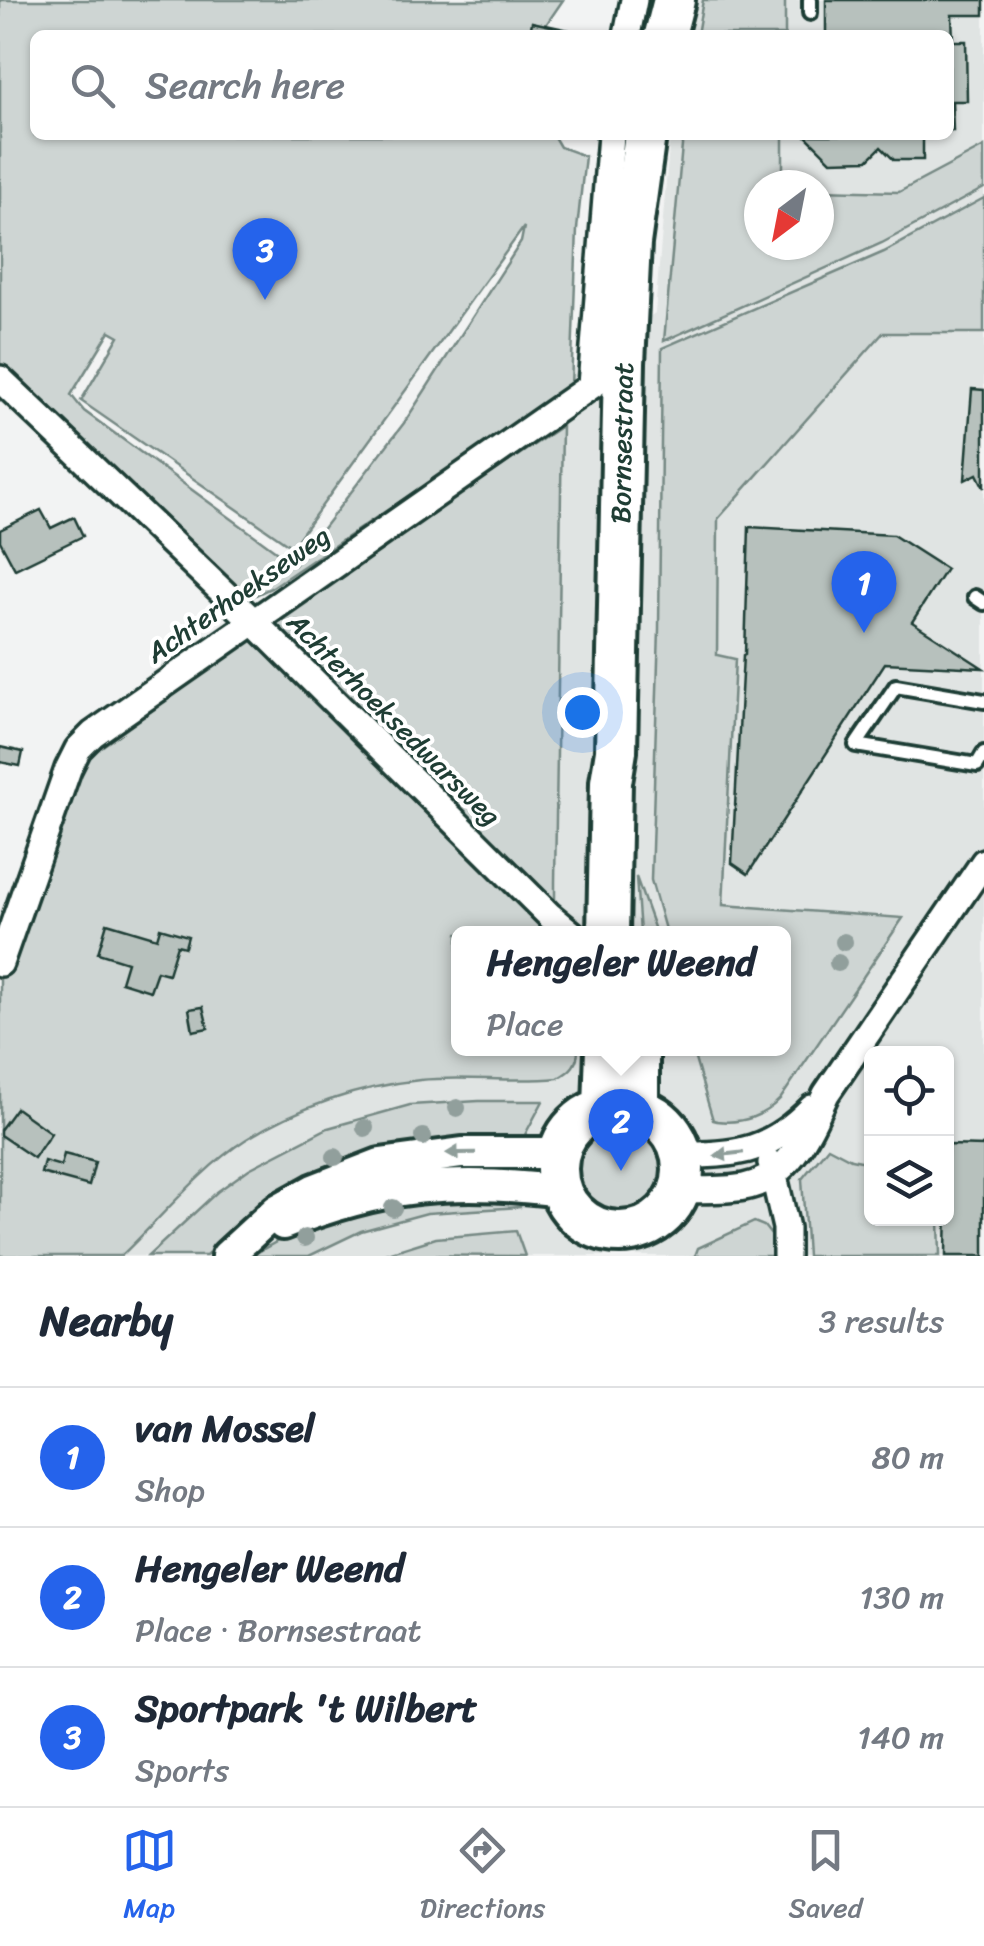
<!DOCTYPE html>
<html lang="en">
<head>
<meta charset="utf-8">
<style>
	body { margin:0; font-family:Sriracha,sans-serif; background:#f2f2f3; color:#1f2937 }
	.controls { position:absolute; right:30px; bottom:30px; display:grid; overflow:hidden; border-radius:15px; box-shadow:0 2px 8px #0004 }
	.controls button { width:90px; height:90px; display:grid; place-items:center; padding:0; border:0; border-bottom:2px solid #e0e1e3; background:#fff; color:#1f2937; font:50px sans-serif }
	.compass { position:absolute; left:744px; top:170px; width:90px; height:90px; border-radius:50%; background:#fff; box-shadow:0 2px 8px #0004; rotate:212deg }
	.you { position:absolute; left:582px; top:712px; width:35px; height:35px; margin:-25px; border:8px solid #fff; border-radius:50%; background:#1a73e8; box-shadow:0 0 0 15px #1a73e833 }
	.badge { display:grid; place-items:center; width:65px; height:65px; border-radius:50%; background:#2563eb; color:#fff; font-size:32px; font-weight:700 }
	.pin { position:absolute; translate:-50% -82px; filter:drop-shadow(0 2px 5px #0008) }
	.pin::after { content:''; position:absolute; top:52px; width:35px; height:30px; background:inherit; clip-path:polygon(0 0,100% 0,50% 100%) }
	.popup { position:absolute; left:451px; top:926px; width:340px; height:130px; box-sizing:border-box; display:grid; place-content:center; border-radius:15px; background:#fff; filter:drop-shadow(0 2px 8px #0005); font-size:32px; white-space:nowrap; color:#747a83 }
	.popup b { font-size:38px; color:#1f2937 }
	.popup::after { content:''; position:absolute; left:50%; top:100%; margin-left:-20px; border:20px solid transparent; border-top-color:#fff }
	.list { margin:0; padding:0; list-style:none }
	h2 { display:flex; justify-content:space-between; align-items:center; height:130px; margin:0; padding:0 40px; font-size:42px }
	h2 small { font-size:32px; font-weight:400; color:#747a83 }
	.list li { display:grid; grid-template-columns:65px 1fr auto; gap:30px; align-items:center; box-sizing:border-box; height:140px; padding:0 40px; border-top:2px solid #e0e1e3 }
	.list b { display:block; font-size:38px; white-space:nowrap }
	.list p { margin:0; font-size:32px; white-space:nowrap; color:#747a83 }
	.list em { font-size:32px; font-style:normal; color:#747a83 }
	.icon { flex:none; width:55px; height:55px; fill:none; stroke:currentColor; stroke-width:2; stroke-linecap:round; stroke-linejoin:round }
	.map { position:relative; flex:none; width:984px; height:1256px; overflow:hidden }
	.search { position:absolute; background:#fff; box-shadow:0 2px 8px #0004; left:30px; right:30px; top:30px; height:110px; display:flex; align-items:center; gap:25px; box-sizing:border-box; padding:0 35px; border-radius:15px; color:#747a83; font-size:38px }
	.sheet { height:550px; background:#fff }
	nav { display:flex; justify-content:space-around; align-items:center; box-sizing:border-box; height:140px; border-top:2px solid #e0e1e3; background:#fff; font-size:28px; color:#747a83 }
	nav a { display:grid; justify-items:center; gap:5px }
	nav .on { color:#2563eb }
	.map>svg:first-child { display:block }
	.built { fill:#e0e4e3; fill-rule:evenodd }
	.green { fill:#ced5d3; stroke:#768984; stroke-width:2.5; fill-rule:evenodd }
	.building { fill:#b7c1bd; stroke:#1f3d34; stroke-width:2.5 }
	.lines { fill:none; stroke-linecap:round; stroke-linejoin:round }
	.service-casing { stroke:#1f3d34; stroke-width:20 }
	.minor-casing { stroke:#1f3d34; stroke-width:32 }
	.tertiary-casing { stroke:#1f3d34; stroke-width:38 }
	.primary-casing { stroke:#1f3d34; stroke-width:48 }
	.service { stroke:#fff; stroke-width:12 }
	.minor { stroke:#fff; stroke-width:25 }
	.tertiary { stroke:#fff; stroke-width:30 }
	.primary { stroke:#fff; stroke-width:40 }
	.tree { fill:#919f9c }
	.oneway { fill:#8f9e9a }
	.labels { text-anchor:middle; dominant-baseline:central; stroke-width:8; stroke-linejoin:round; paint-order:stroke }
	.street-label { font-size:28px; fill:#1f3d34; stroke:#fff }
</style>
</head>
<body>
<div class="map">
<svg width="984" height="1256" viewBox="0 0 984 1256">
	<rect width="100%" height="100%" fill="#f2f3f3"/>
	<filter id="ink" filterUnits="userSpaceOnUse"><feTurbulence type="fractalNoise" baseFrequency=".01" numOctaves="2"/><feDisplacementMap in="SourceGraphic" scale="20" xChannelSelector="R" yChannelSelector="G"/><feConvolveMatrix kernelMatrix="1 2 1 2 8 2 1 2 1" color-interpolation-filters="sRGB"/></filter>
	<g filter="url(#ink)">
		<!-- built -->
		<path class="built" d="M690,0H984V1256H101L278,1105L547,1049L784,1048V934L549,933L559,378L655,313L670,135H949V35H684ZM759,185H819V245H759ZM872,1054H946V1218H872Z"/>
		<!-- green -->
		<path class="green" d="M0,0H563L539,35H35V135H553L560,147L585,156L577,229L571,387L271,588L245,600L0,365ZM524,227L521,242L404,423L295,565L84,411L71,395L110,331L119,336L81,401L292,547Z
			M703,0H785V35H697Z
			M683,135H783V185H759V245H819V190L899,192L984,147V188L882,243L664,341Z
			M984,198V333H883L718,519L717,655L735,659L723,905L903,918L781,1098C764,1116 742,1124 717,1121L713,1120L692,1049L784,1048V934L666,933L651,880L659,629L662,348L884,252Z
			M562,426L555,882V907L268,623Z
			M253,638L574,933L458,934V1048L578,1049C578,1064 571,1071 558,1078C512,1083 465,1075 420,1080C360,1086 296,1108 245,1140C199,1170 161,1218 121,1256H0V947L86,758Z
			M636,877L656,933H640Z
			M479,1101H543L520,1144L231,1233L206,1256H148L217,1192L249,1169L328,1128L410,1105Z
			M576 1170a44 44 0 1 1 88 0a44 44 0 1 1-88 0Z
			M828,1147L851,1159L871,1163L872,1218L939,1219L940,1256H807L802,1179Z
			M396,1196L521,1200L520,1207L427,1213L361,1231L309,1256H251L305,1226Z
			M754,1222L764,1226L775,1240L774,1256H695L698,1248Z
			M516,1231L525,1256L382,1255L436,1238Z"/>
		<!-- building -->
		<path class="building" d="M826,0H984V15H952L953,41H949V35H826Z
			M532,22L569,30L568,35L530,33Z
			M949,41H966L967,101H952L953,131H949Z
			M805,135H923V160H894L881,147L868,160L831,161Z
			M972,389L984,390V488L977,474L965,480Z
			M41,510L51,528L74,517L83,536L15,569L0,541V530Z
			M749,527L893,535L946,569L912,622L983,668L885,663L748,874L732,863L743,655L745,654Z
			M0,747L23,752L20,766L0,762Z
			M107,923L157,938L160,928L188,936L185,947L177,945L168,974L157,971L150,991L121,982L127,962L98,953Z
			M203,1007L208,1028L193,1031L189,1009Z
			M16,1108L51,1133L34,1158L0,1135V1130Z
			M948,1145L984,1146V1256H946Z
			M64,1154L95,1162L89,1186L41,1173L44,1161L61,1166Z"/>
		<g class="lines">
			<defs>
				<path id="service" d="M810,0V13
					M975,597L984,603
					M984,701L896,686L856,745L977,765L984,753"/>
				<path id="minor" d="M627,35L634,0
					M0,379L252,620L550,916L572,934
					M591,385L611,135
					M0,963L68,769L78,749L93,734L624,363
					M682,1155C739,1156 771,1150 812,1108
					M771,1163L786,1228V1256
					M679,1190C701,1189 723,1191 744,1187C789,1179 809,1131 826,1094L984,862"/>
				<path id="tertiary" d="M283,1224C384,1184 454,1178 561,1191
					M227,1256L277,1210L313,1190L380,1164L462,1153H559"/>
				<path id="primary" d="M665,35L674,0
					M608,934L611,782L616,751L624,363L630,243L645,135
					M638,1048V1108
					M557 1169a63 63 0 1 1 126 0a63 63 0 1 1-126 0Z
					M604,1108L606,1048"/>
			</defs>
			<!-- service casing -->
			<use href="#service" class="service-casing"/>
			<!-- minor casing -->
			<use href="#minor" class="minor-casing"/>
			<!-- tertiary casing -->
			<use href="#tertiary" class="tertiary-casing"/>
			<!-- primary casing -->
			<use href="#primary" class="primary-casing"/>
			<!-- service -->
			<use href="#service" class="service"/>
			<!-- minor -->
			<use href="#minor" class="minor"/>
			<!-- tertiary -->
			<use href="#tertiary" class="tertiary"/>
			<!-- primary -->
			<use href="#primary" class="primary"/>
		</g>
		<!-- trees -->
		<g class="tree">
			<circle cx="844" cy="942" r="9"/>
			<circle cx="838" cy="963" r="9"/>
			<circle cx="457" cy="1108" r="9"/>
			<circle cx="365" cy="1128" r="9"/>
			<circle cx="423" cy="1137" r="9"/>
			<circle cx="335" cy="1157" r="9"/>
			<circle cx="393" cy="1208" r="9"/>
			<circle cx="305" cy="1238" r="9"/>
		</g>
		<!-- one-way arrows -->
		<defs><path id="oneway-solid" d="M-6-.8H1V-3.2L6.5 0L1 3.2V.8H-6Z" transform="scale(2.5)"/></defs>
		<g class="oneway">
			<use href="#oneway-solid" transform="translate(461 1153) rotate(179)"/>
			<use href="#oneway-solid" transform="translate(729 1154) rotate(173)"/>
		</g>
	</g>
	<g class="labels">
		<!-- street labels -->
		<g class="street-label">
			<text transform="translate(622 443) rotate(-89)">Bornsestraat</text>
			<text transform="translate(238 594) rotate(-35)">Achterhoekseweg</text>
			<text transform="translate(394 719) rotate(45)">Achterhoeksedwarsweg</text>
		</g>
	</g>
</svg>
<div class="controls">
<button><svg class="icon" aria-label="locate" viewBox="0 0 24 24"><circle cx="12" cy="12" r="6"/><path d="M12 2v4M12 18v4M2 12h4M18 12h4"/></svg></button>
<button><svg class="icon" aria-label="layers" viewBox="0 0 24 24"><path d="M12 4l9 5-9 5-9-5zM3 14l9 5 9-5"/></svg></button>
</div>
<svg class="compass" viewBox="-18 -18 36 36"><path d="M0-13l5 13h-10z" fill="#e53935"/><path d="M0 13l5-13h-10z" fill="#747a83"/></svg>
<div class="you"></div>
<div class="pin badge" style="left:864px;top:633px">1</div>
<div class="pin badge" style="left:621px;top:1171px">2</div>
<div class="popup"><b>Hengeler Weend</b>Place</div>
<div class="pin badge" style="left:265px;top:300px">3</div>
<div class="search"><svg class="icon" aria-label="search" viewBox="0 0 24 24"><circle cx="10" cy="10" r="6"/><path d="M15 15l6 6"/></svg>Search here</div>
</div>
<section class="sheet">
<h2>Nearby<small>3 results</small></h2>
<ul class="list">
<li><span class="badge">1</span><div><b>van Mossel</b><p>Shop</p></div><em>80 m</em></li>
<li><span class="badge">2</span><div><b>Hengeler Weend</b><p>Place · Bornsestraat</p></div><em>130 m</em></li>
<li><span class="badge">3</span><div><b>Sportpark 't Wilbert</b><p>Sports</p></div><em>140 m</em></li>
</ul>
</section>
<nav>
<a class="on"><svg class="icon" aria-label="map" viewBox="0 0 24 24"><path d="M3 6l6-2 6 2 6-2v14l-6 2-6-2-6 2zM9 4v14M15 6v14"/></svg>Map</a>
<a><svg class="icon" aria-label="directions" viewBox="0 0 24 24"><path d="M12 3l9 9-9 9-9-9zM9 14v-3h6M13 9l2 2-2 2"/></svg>Directions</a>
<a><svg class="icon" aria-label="saved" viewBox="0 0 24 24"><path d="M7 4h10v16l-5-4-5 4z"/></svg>Saved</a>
</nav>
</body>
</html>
